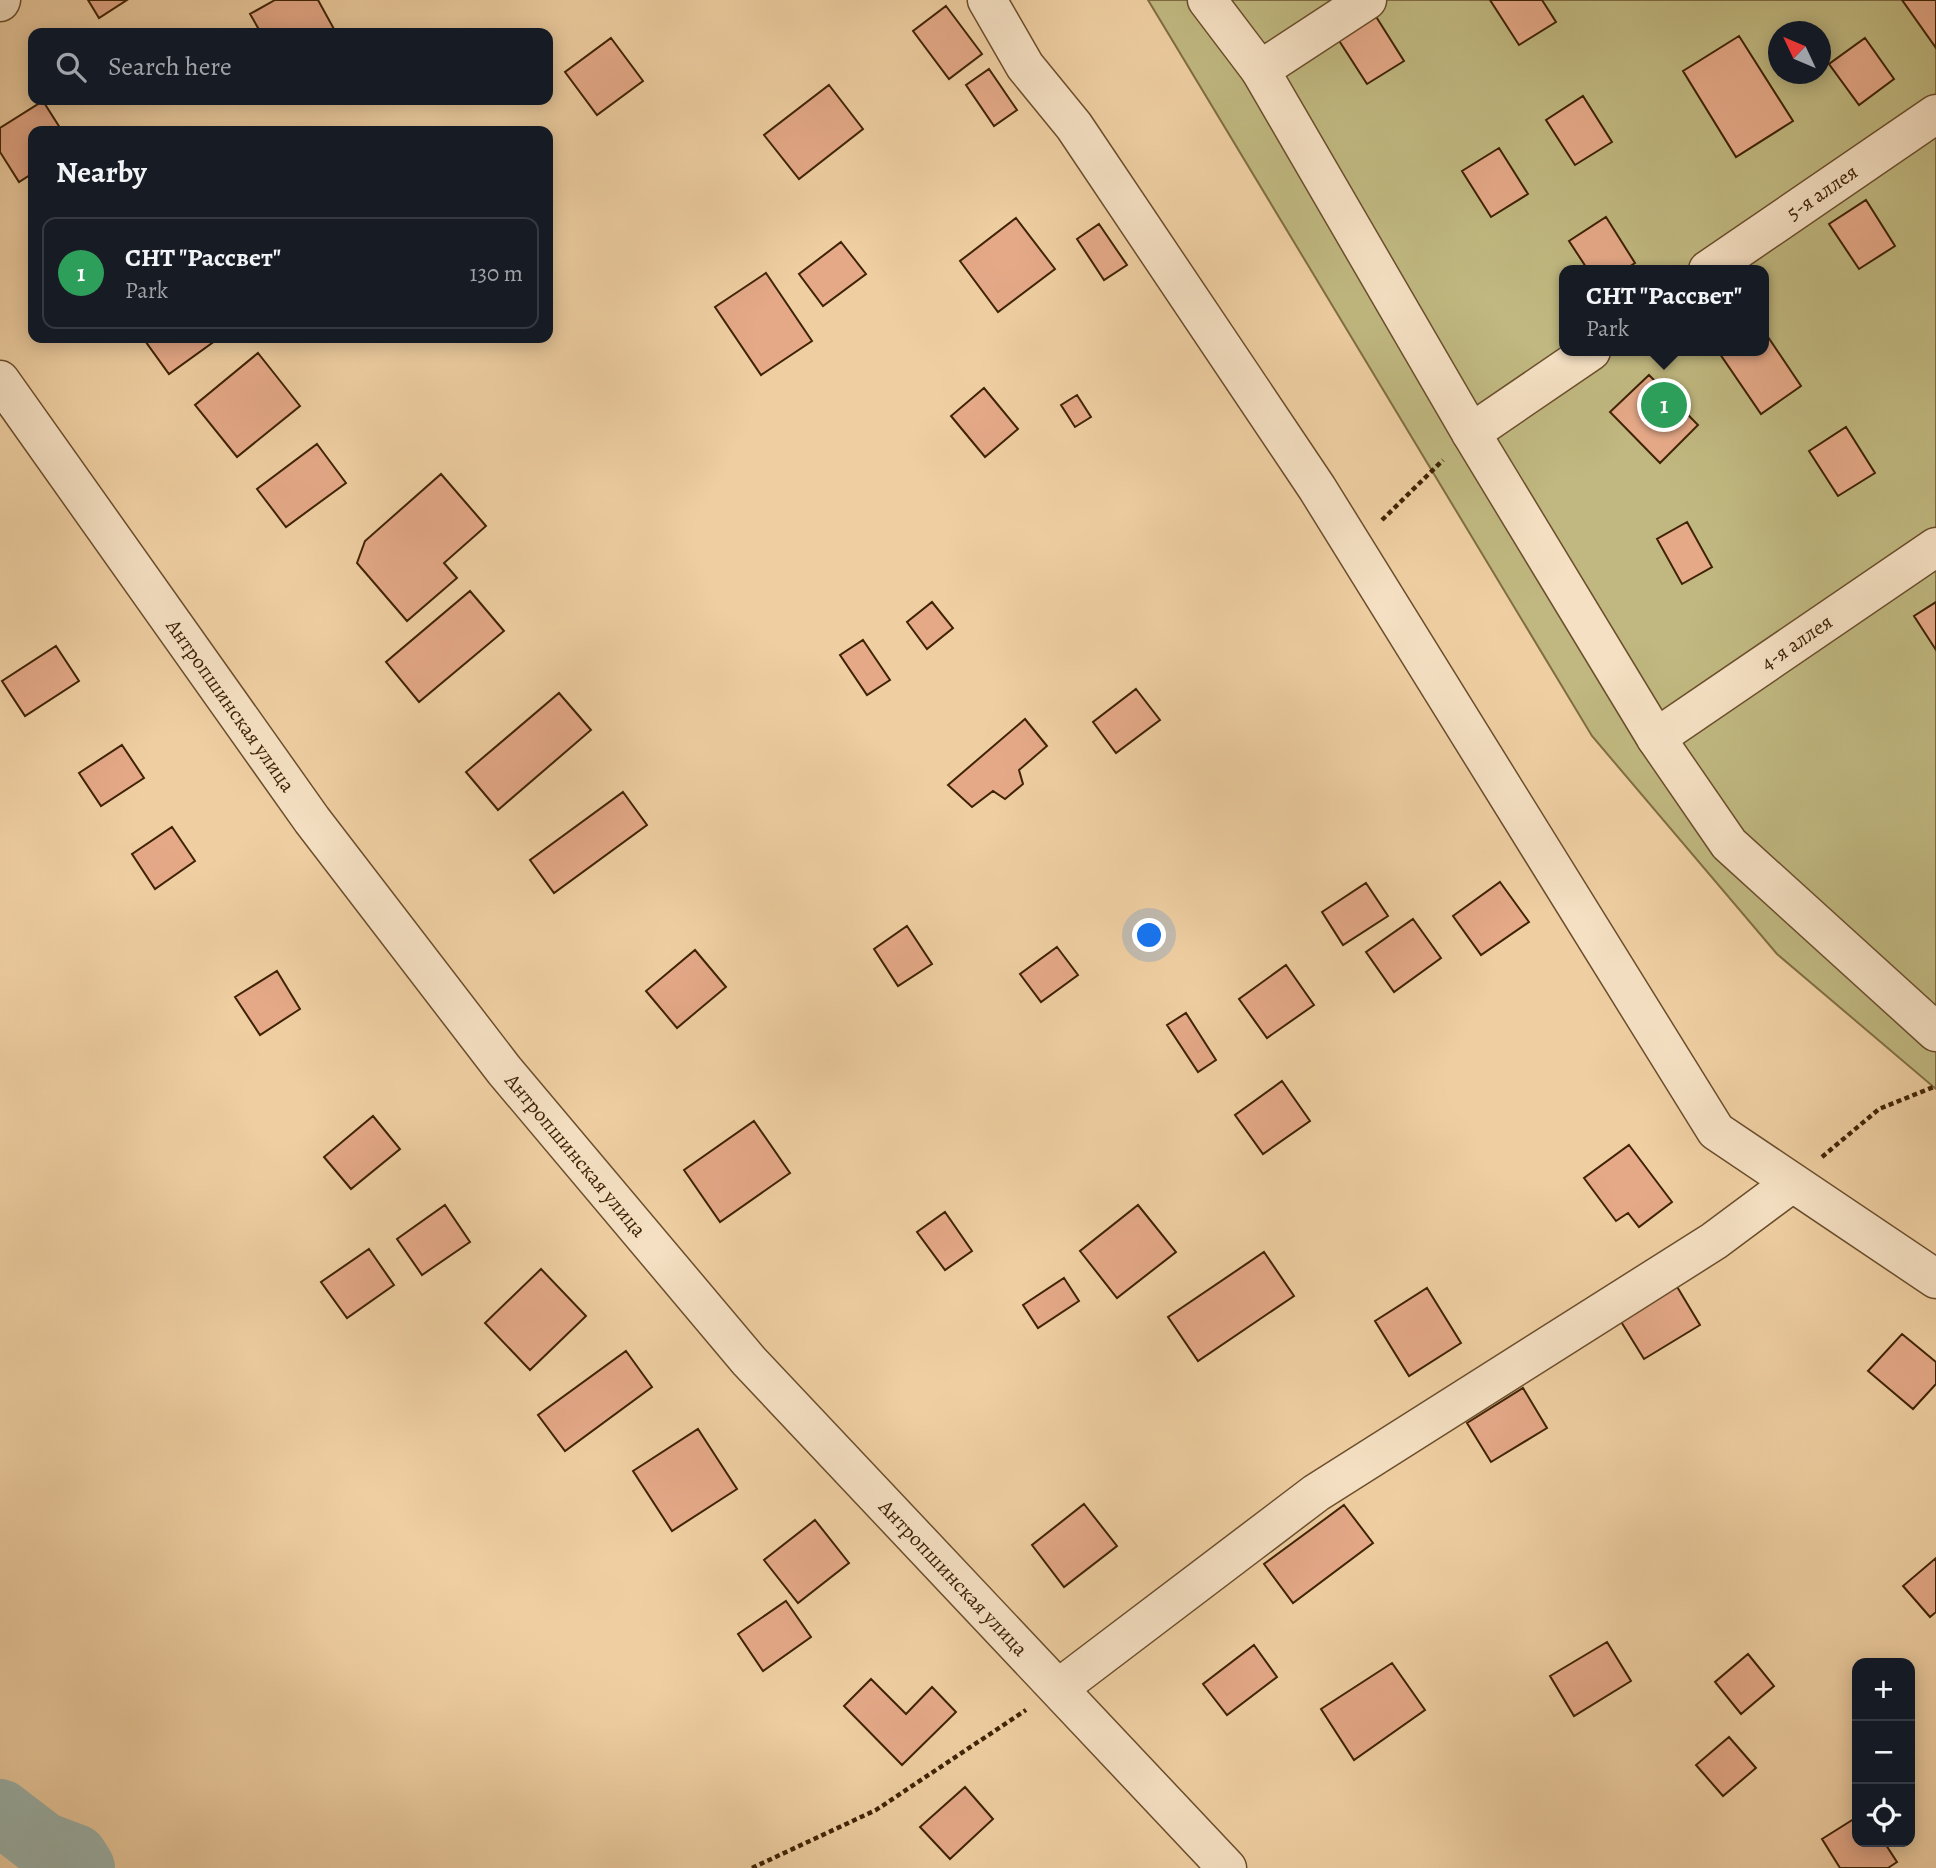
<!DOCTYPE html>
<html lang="en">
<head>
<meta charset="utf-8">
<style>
	body { margin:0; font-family:Alegreya,serif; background:#242831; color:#f1f3f6 }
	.controls { position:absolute; right:21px; bottom:21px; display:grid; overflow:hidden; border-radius:14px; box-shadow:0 4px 18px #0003 }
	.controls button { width:63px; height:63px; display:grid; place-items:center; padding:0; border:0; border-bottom:2px solid #363941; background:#171b24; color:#f1f3f6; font:35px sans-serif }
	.compass { position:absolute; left:1768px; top:21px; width:63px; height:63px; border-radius:50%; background:#171b24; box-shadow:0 4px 18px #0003; rotate:314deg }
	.you { position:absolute; left:1150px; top:936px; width:24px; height:24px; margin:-18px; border:5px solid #fff; border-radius:50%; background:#1a73e8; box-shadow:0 0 0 10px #1a73e833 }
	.badge { display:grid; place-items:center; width:46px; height:46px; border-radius:50%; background:#c59692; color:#fff; font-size:23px; font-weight:700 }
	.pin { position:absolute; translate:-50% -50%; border:4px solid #fff; box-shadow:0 2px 7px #0006 }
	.popup { position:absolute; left:1559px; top:265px; width:210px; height:91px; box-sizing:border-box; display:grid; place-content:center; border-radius:14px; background:#171b24; filter:drop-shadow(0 2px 5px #0005); font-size:23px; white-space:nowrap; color:#9ea1a6 }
	.popup b { font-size:26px; color:#f1f3f6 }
	.popup::after { content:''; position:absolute; left:50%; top:100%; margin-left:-14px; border:14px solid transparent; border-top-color:#171b24 }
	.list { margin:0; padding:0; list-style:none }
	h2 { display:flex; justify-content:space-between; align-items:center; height:91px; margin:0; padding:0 28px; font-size:30px }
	h2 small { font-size:23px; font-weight:400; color:#9ea1a6 }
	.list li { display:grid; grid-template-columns:46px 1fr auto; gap:21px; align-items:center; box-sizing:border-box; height:112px; margin:0 14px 14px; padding:0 14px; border:2px solid #363941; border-radius:14px }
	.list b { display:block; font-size:26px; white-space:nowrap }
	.list p { margin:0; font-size:23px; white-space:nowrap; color:#9ea1a6 }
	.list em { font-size:23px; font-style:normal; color:#9ea1a6 }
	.icon { flex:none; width:38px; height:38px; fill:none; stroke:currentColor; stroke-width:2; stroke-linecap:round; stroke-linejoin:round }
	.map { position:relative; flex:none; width:1936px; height:1868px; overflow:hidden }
	.search { position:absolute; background:#171b24; box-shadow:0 4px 18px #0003; left:28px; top:28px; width:525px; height:77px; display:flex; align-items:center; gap:18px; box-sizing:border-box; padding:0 24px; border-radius:14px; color:#9ea1a6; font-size:26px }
	.panel { position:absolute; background:#171b24; box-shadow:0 4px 18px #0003; left:28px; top:126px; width:525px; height:217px; border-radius:14px }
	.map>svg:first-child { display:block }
	.green { fill:#c0b880; stroke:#806e42; stroke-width:2; fill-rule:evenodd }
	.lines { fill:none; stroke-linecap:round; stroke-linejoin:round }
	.river { stroke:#9cb5ae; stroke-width:66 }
	.building { fill:#e5a988; stroke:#3f2305; stroke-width:2 }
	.minor-casing { stroke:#6b4e2c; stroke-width:41 }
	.path { stroke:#3f2305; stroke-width:4.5; stroke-dasharray:5 3.5; stroke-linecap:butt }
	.minor { stroke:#f5e0c3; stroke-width:38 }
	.labels { text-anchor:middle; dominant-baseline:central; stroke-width:7; stroke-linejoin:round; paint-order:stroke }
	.street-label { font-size:21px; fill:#3f2305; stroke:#f5e0c3 }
</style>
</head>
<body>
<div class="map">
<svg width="1936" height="1868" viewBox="0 0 1936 1868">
	<rect width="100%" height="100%" fill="#efcfa2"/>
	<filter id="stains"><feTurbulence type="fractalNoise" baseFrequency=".00286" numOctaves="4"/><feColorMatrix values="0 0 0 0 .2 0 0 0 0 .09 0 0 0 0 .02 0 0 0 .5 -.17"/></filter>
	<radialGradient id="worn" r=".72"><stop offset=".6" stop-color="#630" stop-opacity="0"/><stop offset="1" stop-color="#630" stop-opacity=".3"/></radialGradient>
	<!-- green -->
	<path class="green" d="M1148,0H1936V1089L1777,954L1592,736ZM1778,32H1820V74H1778ZM1564,270H1764V351H1564Z"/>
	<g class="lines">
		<!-- river -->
		<path class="river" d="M0,1812L43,1845L75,1857L82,1868"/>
	</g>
	<!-- building -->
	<path class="building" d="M88,0H127L99,18Z
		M275,0H318L334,29L327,33H261L250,14Z
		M1490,0H1542L1556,22L1519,45Z
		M1902,0H1936V48Z
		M946,6L982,54L949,79L913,31Z
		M1375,15L1404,61L1367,84L1338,39Z
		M1739,36L1793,121L1736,157L1683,71Z
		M611,38L643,81L597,115L565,72Z
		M1865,38L1894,79L1859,105L1829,64Z
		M989,69L1017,110L994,126L966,85Z
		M829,85L863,129L799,179L764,135Z
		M1583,96L1612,142L1575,165L1546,120Z
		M43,101L62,131H33V173L19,182L0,152V128Z
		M1499,148L1528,194L1491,217L1462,171Z
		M1866,200L1895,246L1859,269L1829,224Z
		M1606,217L1635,263L1624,270H1588L1569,241Z
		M1016,218L1055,269L998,312L960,261Z
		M1099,224L1127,265L1104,280L1077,239Z
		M841,242L866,274L823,306L799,274Z
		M766,273L812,341L761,375L715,307Z
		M1764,331L1801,386L1761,414L1720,354L1725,351H1764Z
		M143,338H219L169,374Z
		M258,353L300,406L237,457L195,405Z
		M1649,375L1698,425L1660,463L1610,412Z
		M984,388L1018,429L985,457L951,416Z
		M1077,395L1091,417L1075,427L1061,405Z
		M1846,427L1875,473L1838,496L1809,451Z
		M317,444L346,483L286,527L257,489Z
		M441,474L486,526L444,563L457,578L407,621L357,563L365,541Z
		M1687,522L1712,567L1682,584L1657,539Z
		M470,591L504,631L419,702L386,662Z
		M932,602L953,628L927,649L907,622Z
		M1936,602V650L1914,616Z
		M863,640L890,680L867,695L840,655Z
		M56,646L79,681L25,716L2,681Z
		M1136,689L1160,720L1116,753L1093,722Z
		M559,693L591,730L498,810L466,772Z
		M1025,719L1047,746L1019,770L1023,784L1005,799L993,791L972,807L948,785Z
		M122,745L144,778L101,806L79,773Z
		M623,792L647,825L554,893L530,860Z
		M172,827L195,861L155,889L132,854Z
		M1500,882L1529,922L1481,955L1453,916Z
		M1366,883L1388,916L1343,945L1322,912Z
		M1413,919L1441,958L1394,992L1366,952Z
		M907,926L932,964L898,986L874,949Z
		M1057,947L1078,975L1041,1002L1020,974Z
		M695,950L726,987L677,1028L646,991Z
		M1286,965L1314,1005L1267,1038L1239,999Z
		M277,971L300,1009L260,1035L235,997Z
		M1186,1013L1216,1060L1198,1072L1167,1025Z
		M1282,1081L1310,1121L1263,1154L1235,1115Z
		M373,1116L400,1149L351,1189L324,1157Z
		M754,1121L790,1173L720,1222L684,1170Z
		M1629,1145L1672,1202L1639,1227L1628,1213L1616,1221L1584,1178Z
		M445,1205L470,1242L422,1275L397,1239Z
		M1138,1205L1176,1252L1117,1298L1080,1251Z
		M945,1212L972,1251L945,1270L917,1232Z
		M369,1249L394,1285L347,1318L321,1282Z
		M1264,1252L1294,1296L1198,1361L1168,1317Z
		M541,1269L586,1316L530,1370L485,1323Z
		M1064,1278L1079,1301L1038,1328L1023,1305Z
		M1676,1285L1700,1325L1644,1359L1620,1320Z
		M1427,1288L1461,1343L1409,1376L1375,1321Z
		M1902,1334L1936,1362V1384L1913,1409L1868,1371Z
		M626,1351L652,1387L565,1451L538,1415Z
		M1523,1388L1547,1428L1491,1462L1467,1423Z
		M698,1429L737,1489L672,1531L633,1471Z
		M1084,1504L1117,1546L1064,1587L1032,1545Z
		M1344,1505L1373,1543L1293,1603L1264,1564Z
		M815,1520L849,1563L798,1603L764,1560Z
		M1936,1558V1612L1930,1617L1903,1586Z
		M786,1601L811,1637L763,1671L738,1634Z
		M1607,1642L1631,1681L1574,1716L1550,1676Z
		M1254,1645L1277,1677L1227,1715L1203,1684Z
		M1748,1654L1774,1686L1741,1714L1715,1682Z
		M1392,1663L1425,1710L1354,1760L1321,1709Z
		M871,1679L906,1714L932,1687L956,1712L902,1765L844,1706Z
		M1729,1737L1756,1768L1723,1796L1696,1765Z
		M965,1787L993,1819L950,1859L920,1827Z
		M1857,1817V1842H1884L1897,1862L1888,1868H1840L1822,1839Z"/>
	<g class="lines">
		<defs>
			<g id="minor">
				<path d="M987,0L1025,66L1074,126L1317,488L1716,1131L1936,1279"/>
				<path d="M1207,0L1260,70L1471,433L1656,738L1729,844L1936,1032"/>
				<path d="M0,2L1,0"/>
				<path d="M1260,70L1367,0"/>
				<path id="s1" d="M1708,270L1936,114"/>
				<path id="s2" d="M0,380L312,820L504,1070L749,1361L1227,1868"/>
				<path d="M1471,433L1591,351"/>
				<path id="s3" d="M1656,738L1936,547"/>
				<path d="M1059,1688L1316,1493L1714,1241L1792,1183"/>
			</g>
		</defs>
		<!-- minor casing -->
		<use href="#minor" class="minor-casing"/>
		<!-- path -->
		<path class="path" d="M1382,520L1443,460
			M1822,1157L1879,1109L1936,1086
			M752,1868L876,1810L1026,1710"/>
		<!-- minor -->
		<use href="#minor" class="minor"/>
	</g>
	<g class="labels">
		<!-- street labels -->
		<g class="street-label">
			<text stroke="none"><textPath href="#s1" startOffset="138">5-я аллея</textPath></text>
			<text stroke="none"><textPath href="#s3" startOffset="170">4-я аллея</textPath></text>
			<text stroke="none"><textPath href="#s2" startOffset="399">Антропшинская улица</textPath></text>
			<text stroke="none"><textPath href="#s2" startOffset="966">Антропшинская улица</textPath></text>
			<text stroke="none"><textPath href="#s2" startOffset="1533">Антропшинская улица</textPath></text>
		</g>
	</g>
	<rect width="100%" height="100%" filter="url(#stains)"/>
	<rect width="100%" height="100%" fill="url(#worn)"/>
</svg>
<div class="controls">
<button>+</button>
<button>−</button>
<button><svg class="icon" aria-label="locate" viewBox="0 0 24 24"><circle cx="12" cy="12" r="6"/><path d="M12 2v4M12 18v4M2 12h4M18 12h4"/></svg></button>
</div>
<svg class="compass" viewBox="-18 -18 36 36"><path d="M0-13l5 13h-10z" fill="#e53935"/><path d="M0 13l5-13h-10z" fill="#9ea1a6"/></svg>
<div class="you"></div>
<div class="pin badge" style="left:1664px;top:405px;background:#2e9e5b">1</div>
<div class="popup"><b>СНТ &quot;Рассвет&quot;</b>Park</div>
<div class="search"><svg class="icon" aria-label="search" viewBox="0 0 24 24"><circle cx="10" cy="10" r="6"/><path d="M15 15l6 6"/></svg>Search here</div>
<section class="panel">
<h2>Nearby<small></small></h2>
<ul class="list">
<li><span class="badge" style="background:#2e9e5b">1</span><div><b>СНТ &quot;Рассвет&quot;</b><p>Park</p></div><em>130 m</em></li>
</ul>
</section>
</div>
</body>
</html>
